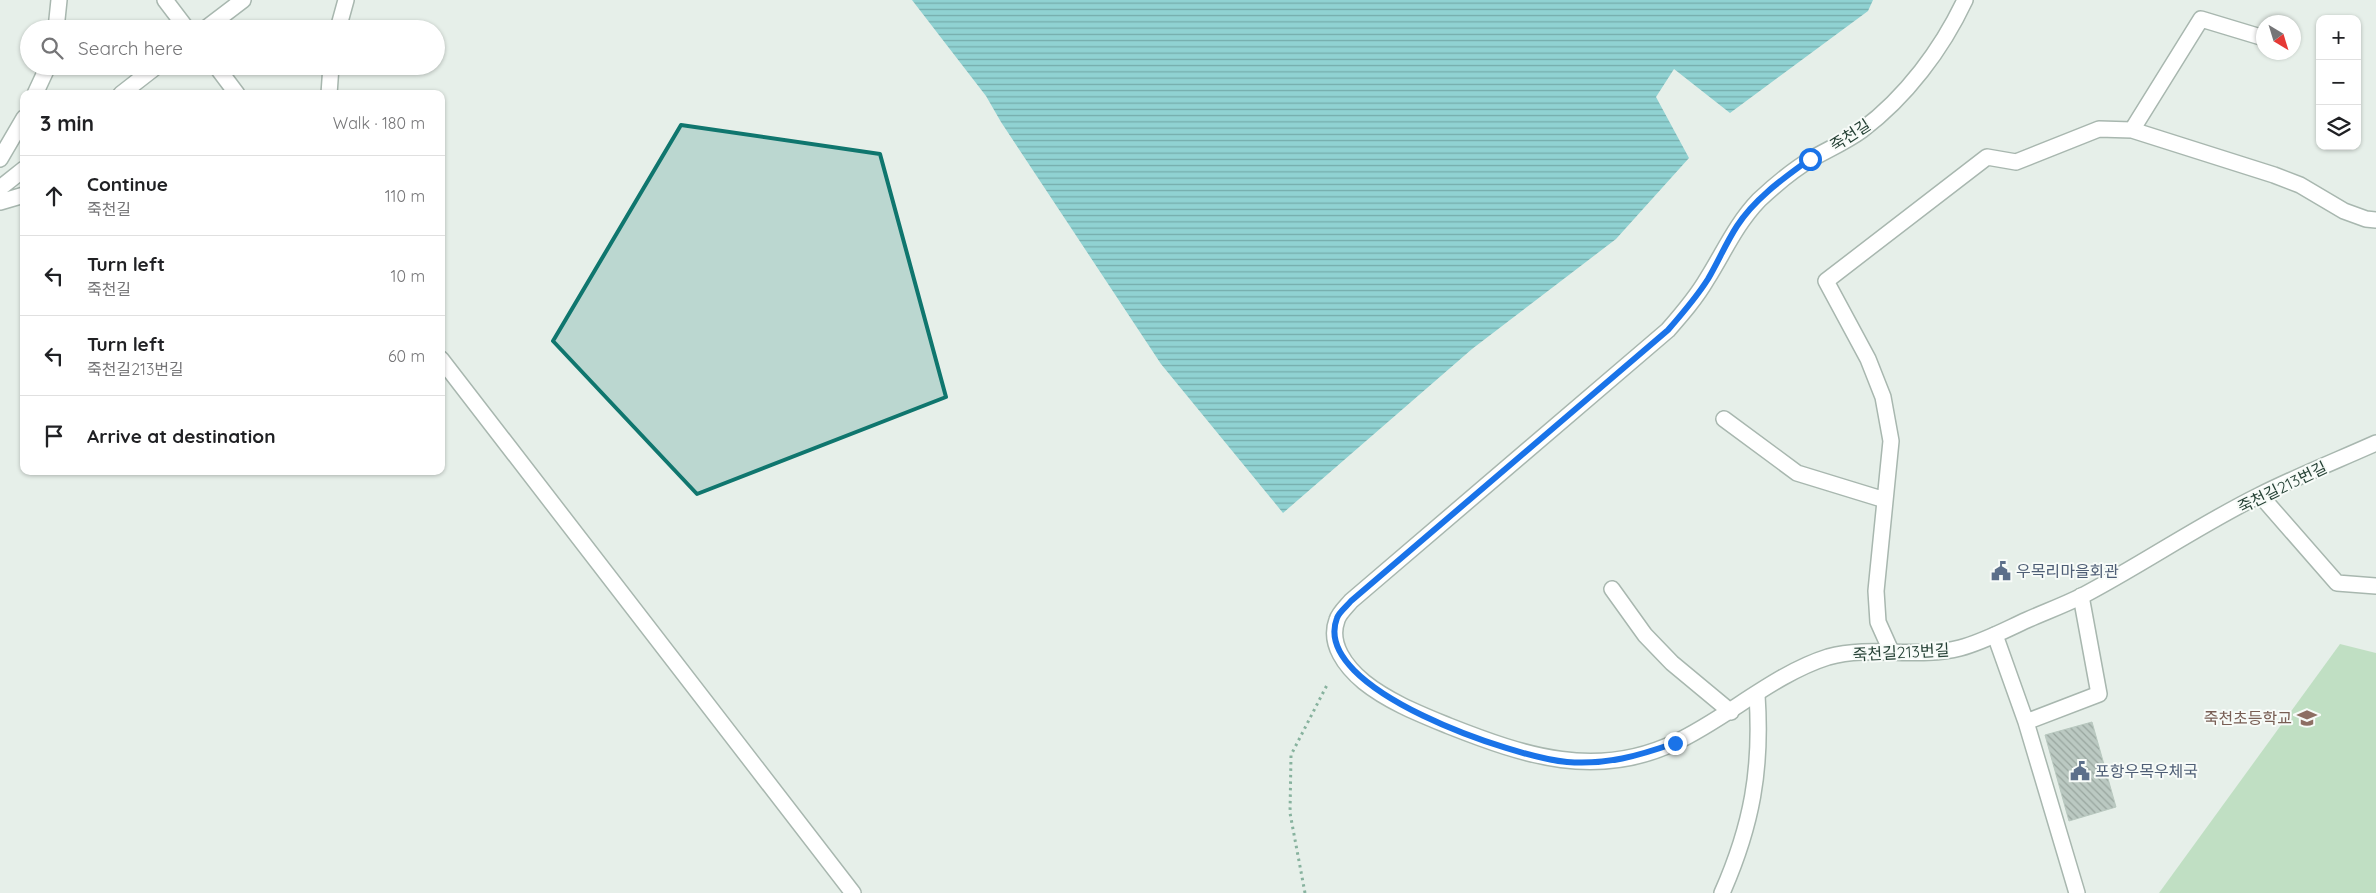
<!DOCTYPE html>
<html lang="en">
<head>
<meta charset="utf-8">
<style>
	body { margin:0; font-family:Quicksand,"Noto Sans KR",sans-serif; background:#f2f2f2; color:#202124 }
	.controls { position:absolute; right:15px; top:15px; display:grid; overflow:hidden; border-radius:10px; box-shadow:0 1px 4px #0004 }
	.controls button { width:45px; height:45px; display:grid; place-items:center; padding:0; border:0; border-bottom:1px solid #e0e0e0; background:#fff; color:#202124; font:25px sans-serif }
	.compass { position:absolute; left:2256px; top:15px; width:45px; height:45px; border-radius:50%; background:#fff; box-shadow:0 1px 4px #0004; rotate:142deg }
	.stop { position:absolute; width:15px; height:15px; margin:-11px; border:4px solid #1a73e8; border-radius:50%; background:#fff }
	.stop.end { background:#1a73e8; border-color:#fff; box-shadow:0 1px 5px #0008 }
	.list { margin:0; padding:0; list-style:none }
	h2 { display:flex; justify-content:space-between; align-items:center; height:65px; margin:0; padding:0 20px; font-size:21px }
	h2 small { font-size:16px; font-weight:400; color:#757577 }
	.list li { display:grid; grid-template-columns:32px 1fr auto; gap:15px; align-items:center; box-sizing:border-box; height:80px; padding:0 20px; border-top:1px solid #e0e0e0 }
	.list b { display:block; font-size:19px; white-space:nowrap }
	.list p { margin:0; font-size:16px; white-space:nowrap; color:#757577 }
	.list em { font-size:16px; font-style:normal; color:#757577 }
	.icon { flex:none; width:28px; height:28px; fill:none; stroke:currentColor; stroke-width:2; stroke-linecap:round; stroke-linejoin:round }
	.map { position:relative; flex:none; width:2376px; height:893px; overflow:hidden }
	.search { position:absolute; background:#fff; box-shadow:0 1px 4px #0004; left:20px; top:20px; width:425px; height:55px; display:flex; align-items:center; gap:12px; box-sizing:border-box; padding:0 18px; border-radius:28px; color:#757577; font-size:19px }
	.panel { position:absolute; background:#fff; box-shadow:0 1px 4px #0004; left:20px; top:90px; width:425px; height:385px; border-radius:10px }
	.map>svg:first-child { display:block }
	.green { fill:#c0dfc3 }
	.water { fill:url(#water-rules) }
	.building { fill:url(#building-back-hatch); stroke:#b8c8bf }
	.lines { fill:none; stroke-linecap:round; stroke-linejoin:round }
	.service-casing { stroke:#a8b7af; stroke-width:18 }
	.minor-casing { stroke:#a8b7af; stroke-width:18 }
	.path { stroke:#87b29e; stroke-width:3; stroke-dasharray:2.5 4; stroke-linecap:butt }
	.service { stroke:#fff; stroke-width:15 }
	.minor { stroke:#fff; stroke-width:15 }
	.route { stroke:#1a73e8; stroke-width:6 }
	.marked { fill:#0f766e; fill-opacity:0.2; stroke:#0f766e; stroke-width:4; stroke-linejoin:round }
	.labels { text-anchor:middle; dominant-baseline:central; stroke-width:4; stroke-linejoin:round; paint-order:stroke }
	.street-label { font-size:16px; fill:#254135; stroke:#f7fbf8 }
	.service-label { font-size:16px; fill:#4e5e75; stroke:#f7fbf8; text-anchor:start }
	.education-label { font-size:16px; fill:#785e54; stroke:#f7fbf8; text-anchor:end }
</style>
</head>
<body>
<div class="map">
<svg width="2376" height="893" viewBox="0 0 2376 893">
	<defs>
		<pattern id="water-rules" width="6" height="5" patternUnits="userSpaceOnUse" patternTransform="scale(1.25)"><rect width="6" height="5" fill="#90d2d2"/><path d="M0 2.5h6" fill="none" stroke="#75acab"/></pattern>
		<pattern id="building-back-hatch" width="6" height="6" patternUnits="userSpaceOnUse" patternTransform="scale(1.25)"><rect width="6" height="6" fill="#bbc9c2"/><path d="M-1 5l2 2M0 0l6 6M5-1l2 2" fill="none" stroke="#98a59e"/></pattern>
	</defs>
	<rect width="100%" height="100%" fill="#e6efe9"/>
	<!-- green -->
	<path class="green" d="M2340,644L2376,653V893H2159Z"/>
	<!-- water -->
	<path class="water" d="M912,0H1873L1868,11L1730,113L1674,69L1656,97L1689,158L1616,239L1472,349L1283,513L1161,364L1001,122L986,96Z"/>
	<!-- building -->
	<path class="building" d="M2092,722L2116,807L2069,821L2045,735Z"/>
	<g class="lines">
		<defs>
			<path id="service" d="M165,0L187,29
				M56,29L59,0
				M205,29L243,0
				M338,29L346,0
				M35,94L48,66
				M121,94L157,66
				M329,94L331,66
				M2132,130L2201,19L2264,38
				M0,159L24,118
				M0,188L24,169
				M0,202L24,195
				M1724,419L1797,473L1885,500
				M1612,589L1645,635L1672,663L1731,712
				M1995,635L2026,722L2077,893
				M1891,651L1878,622L1876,591L1891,441L1883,397L1868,359L1826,281L1987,157L2016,162L2099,129L2132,130L2274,175L2300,185L2344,211L2366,219L2376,220
				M2026,722L2099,694L2081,596
				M1722,893C1752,825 1762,769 1757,695"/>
			<path id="minor" d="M1965,0C1942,49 1906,97 1862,130C1847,141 1829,149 1813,158C1794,169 1775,185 1759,200C1736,224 1724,252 1707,279C1696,298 1682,314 1668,330L1351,601C1347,606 1339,613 1337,620C1328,644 1346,667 1364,682C1389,702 1420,714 1449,726C1525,756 1597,780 1676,742C1727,718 1774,674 1828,657C1872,645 1918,659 1960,648C1983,642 2005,630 2027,620C2045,612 2064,605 2082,596C2143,564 2199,525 2260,495C2298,476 2338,460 2376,443
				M216,66L237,94
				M441,359L853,893
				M2260,495L2337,583L2376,586"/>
		</defs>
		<!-- service casing -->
		<use href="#service" class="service-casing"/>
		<!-- minor casing -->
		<use href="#minor" class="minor-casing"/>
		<!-- path -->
		<path class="path" d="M1305,893L1290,813L1291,755L1327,685"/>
		<!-- service -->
		<use href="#service" class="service"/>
		<!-- minor -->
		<use href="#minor" class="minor"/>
	</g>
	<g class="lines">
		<!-- route -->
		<path class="route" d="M1675,743C1638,756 1607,765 1567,762C1517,758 1309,690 1337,618C1339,612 1347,606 1351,601L1668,330C1682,314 1696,298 1708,279C1718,262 1726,243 1737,226C1755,198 1784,178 1810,159"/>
	</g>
	<!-- marked area -->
	<path class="marked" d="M681,125L880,154L946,397L697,494L553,341Z"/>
	<!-- icons -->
	<defs>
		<symbol id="civic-bare" viewBox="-9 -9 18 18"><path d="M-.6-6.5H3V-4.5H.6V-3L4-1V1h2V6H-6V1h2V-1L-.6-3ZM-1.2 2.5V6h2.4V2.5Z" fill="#5c6f8a" stroke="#f7fbf8" stroke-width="2.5" paint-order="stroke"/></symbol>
		<symbol id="school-bare" viewBox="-9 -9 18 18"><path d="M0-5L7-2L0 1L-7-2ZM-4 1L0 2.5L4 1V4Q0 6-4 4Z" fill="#8d6e63" stroke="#f7fbf8" stroke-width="2.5" paint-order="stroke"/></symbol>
	</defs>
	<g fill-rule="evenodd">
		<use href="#civic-bare" x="1987" y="557" width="28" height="28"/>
		<use href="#school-bare" x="2293" y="704" width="28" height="28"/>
		<use href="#civic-bare" x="2066" y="757" width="28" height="28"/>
	</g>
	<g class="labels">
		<!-- street labels -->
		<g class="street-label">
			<text transform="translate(1850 135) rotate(-33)">죽천길</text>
			<text transform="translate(2282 487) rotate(-26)">죽천길213번길</text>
			<text transform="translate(1901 652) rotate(-3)">죽천길213번길</text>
		</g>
		<!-- service labels -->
		<g class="service-label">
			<text x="2016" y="571">우목리마을회관</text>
			<text x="2095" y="771">포항우목우체국</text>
		</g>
		<!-- education labels -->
		<g class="education-label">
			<text x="2292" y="718">죽천초등학교</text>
		</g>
	</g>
</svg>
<div class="controls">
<button>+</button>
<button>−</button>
<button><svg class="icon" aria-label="layers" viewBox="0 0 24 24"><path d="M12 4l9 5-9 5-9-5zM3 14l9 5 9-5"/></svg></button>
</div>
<svg class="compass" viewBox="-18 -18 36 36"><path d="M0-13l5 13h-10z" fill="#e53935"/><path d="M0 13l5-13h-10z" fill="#757577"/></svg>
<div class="stop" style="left:1810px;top:159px"></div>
<div class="stop end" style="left:1675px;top:743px"></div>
<div class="search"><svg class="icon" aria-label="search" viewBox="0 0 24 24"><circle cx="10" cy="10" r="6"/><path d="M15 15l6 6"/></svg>Search here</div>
<section class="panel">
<h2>3 min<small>Walk · 180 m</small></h2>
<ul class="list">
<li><svg class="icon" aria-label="ahead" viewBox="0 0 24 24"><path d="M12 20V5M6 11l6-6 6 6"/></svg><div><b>Continue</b><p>죽천길</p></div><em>110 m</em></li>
<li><svg class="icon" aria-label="left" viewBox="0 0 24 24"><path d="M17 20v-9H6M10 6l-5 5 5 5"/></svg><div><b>Turn left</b><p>죽천길</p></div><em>10 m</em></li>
<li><svg class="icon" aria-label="left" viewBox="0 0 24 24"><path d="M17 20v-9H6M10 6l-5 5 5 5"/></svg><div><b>Turn left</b><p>죽천길213번길</p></div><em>60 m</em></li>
<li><svg class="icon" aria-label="arrive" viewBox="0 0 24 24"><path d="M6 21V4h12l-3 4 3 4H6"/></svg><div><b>Arrive at destination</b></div></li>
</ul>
</section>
</div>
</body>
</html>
